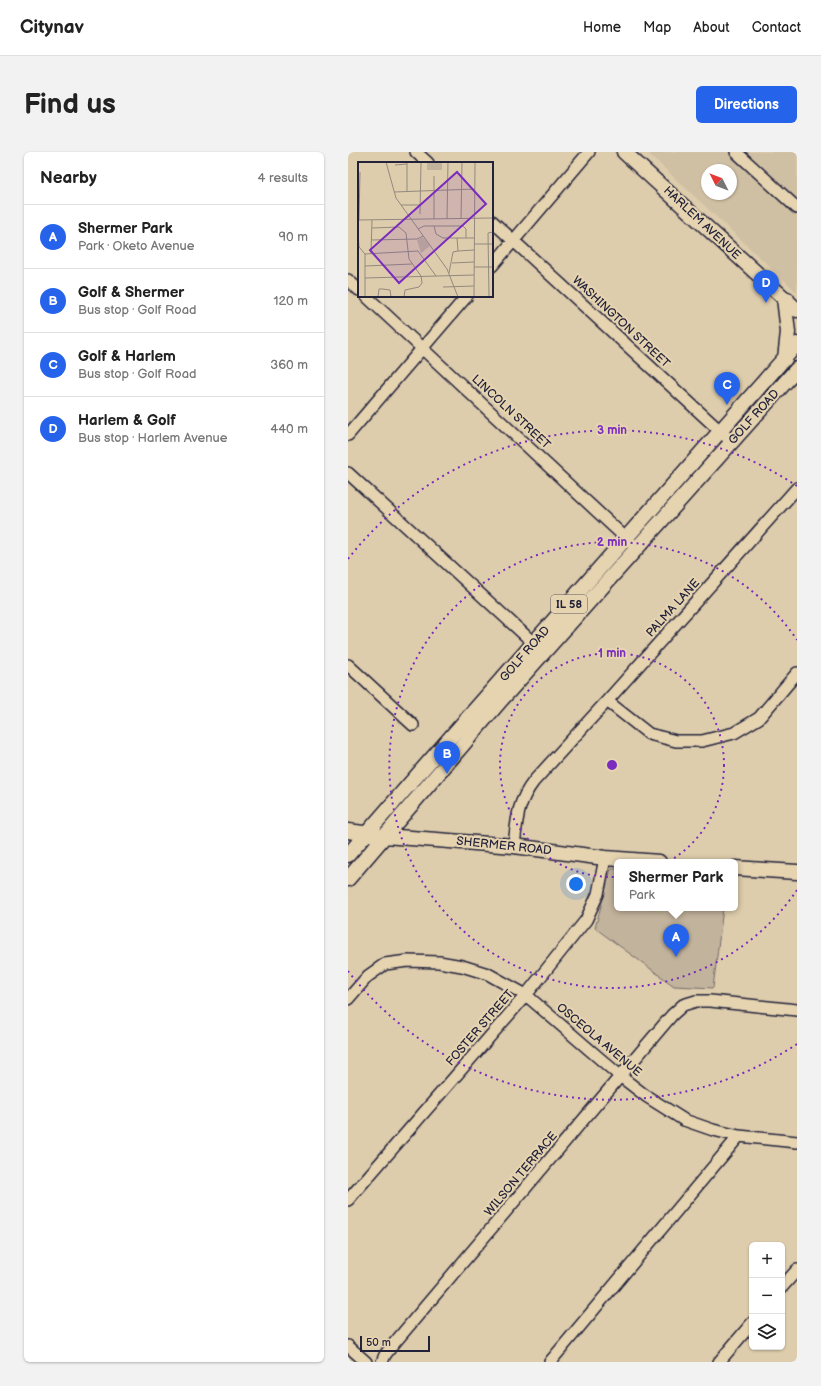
<!DOCTYPE html>
<html lang="en">
<head>
<meta charset="utf-8">
<style>
	body { margin:0; font-family:"Balsamiq Sans",sans-serif; background:#f2f2f2; color:#222 }
	.controls { position:absolute; right:12px; bottom:12px; display:grid; overflow:hidden; border-radius:6px; box-shadow:0 1px 3px #0004 }
	.controls button { width:36px; height:36px; display:grid; place-items:center; padding:0; border:0; border-bottom:1px solid #e0e0e0; background:#fff; color:#222; font:20px sans-serif }
	.compass { position:absolute; left:353px; top:12px; width:36px; height:36px; border-radius:50%; background:#fff; box-shadow:0 1px 3px #0004; rotate:312deg }
	.scale { position:absolute; left:12px; bottom:10px; width:70px; box-sizing:border-box; padding-left:4px; border:2px solid #22223b; border-top:0; font-size:11px; line-height:14px; white-space:nowrap; color:#22223b; -webkit-text-stroke:3px #e6d4b1; paint-order:stroke }
	.you { position:absolute; left:228px; top:732px; width:14px; height:14px; margin:-10px; border:3px solid #fff; border-radius:50%; background:#1a73e8; box-shadow:0 0 0 6px #1a73e833 }
	.badge { display:grid; place-items:center; width:26px; height:26px; border-radius:50%; background:#2563eb; color:#fff; font-size:13px; font-weight:700 }
	.pin { position:absolute; translate:-50% -33px; filter:drop-shadow(0 1px 2px #0008) }
	.pin::after { content:''; position:absolute; top:21px; width:14px; height:12px; background:inherit; clip-path:polygon(0 0,100% 0,50% 100%) }
	.popup { position:absolute; left:266px; top:707px; width:124px; height:52px; box-sizing:border-box; display:grid; place-content:center; border-radius:6px; background:#fff; filter:drop-shadow(0 1px 3px #0005); font-size:13px; white-space:nowrap; color:#767676 }
	.popup b { font-size:15px; color:#222 }
	.popup::after { content:''; position:absolute; left:50%; top:100%; margin-left:-8px; border:8px solid transparent; border-top-color:#fff }
	.list { margin:0; padding:0; list-style:none }
	h2 { display:flex; justify-content:space-between; align-items:center; height:52px; margin:0; padding:0 16px; font-size:17px }
	h2 small { font-size:13px; font-weight:400; color:#767676 }
	.list li { display:grid; grid-template-columns:26px 1fr auto; gap:12px; align-items:center; box-sizing:border-box; height:64px; padding:0 16px; border-top:1px solid #e0e0e0 }
	.list b { display:block; font-size:15px; white-space:nowrap }
	.list p { margin:0; font-size:13px; white-space:nowrap; color:#767676 }
	.list em { font-size:13px; font-style:normal; color:#767676 }
	.icon { flex:none; width:22px; height:22px; fill:none; stroke:currentColor; stroke-width:2; stroke-linecap:round; stroke-linejoin:round }
	.map { position:relative; flex:none; width:449px; height:1210px; overflow:hidden; border-radius:6px }
	header { display:flex; align-items:center; gap:24px; box-sizing:border-box; height:56px; padding:0 20px; background:#fff; border-bottom:1px solid #e0e0e0 }
	header strong { font-size:19px }
	nav { display:flex; gap:22px; margin-inline-start:auto; font-size:14px }
	.intro { display:flex; align-items:center; justify-content:space-between; box-sizing:border-box; height:96px; padding:0 24px }
	h1 { margin:0; font-size:28px }
	.button { padding:10px 18px; border-radius:6px; background:#2563eb; color:#fff; font-size:14px; font-weight:700 }
	main { display:flex; gap:24px; padding:0 24px }
	aside { flex:1; background:#fff; border-radius:6px; box-shadow:0 1px 3px #0004 }
	.map>svg:first-child { display:block }
	.built { fill:#cfbfa3; fill-rule:evenodd }
	.green { fill:#c2b39c; stroke:#726a6c }
	.lines { fill:none; stroke-linecap:round; stroke-linejoin:round }
	.minor-casing { stroke:#22223b; stroke-width:14 }
	.major-casing { stroke:#22223b; stroke-width:17 }
	.minor { stroke:#e6d4b1; stroke-width:11 }
	.major { stroke:#e6d4b1; stroke-width:14 }
	.ring { fill:none; stroke:#7b2cbf; stroke-width:2; stroke-dasharray:2 4 }
	.labels { text-anchor:middle; dominant-baseline:central; stroke-width:4; stroke-linejoin:round; paint-order:stroke }
	.shield { fill:#e6d4b1; stroke:#5d575e; stroke-width:1 }
	.shield-label { font-size:11px; font-weight:bold; fill:#22223b }
	.street-label { font-size:12px; fill:#22223b; stroke:#e6d4b1 }
	.inset-road { fill:none; stroke:#93897f; stroke-width:1 }
	.view { fill:#7b2cbf; fill-opacity:0.15; stroke:#7b2cbf; stroke-width:2 }
	.inset-edge { fill:none; stroke:#22223b; stroke-width:2 }
	.centre { fill:#7b2cbf; stroke:#e6d4b1; stroke-width:2 }
	.ring-label { font-size:12px; text-anchor:middle; font-weight:bold; fill:#7b2cbf; stroke:#e6d4b1; stroke-width:4; stroke-linejoin:round; paint-order:stroke }
</style>
</head>
<body>
<header>
<strong>Citynav</strong>
<nav><a>Home</a><a>Map</a><a>About</a><a>Contact</a></nav>
</header>
<div class="intro"><h1>Find us</h1><a class="button">Directions</a></div>
<main>
<aside>
<h2>Nearby<small>4 results</small></h2>
<ul class="list">
<li><span class="badge">A</span><div><b>Shermer Park</b><p>Park · Oketo Avenue</p></div><em>90 m</em></li>
<li><span class="badge">B</span><div><b>Golf &amp; Shermer</b><p>Bus stop · Golf Road</p></div><em>120 m</em></li>
<li><span class="badge">C</span><div><b>Golf &amp; Harlem</b><p>Bus stop · Golf Road</p></div><em>360 m</em></li>
<li><span class="badge">D</span><div><b>Harlem &amp; Golf</b><p>Bus stop · Harlem Avenue</p></div><em>440 m</em></li>
</ul>
</aside>
<div class="map">
<svg width="449" height="1210" viewBox="0 0 449 1210">
	<rect width="100%" height="100%" fill="#decdac"/>
	<filter id="ink" filterUnits="userSpaceOnUse"><feTurbulence type="fractalNoise" baseFrequency=".025" numOctaves="2"/><feDisplacementMap in="SourceGraphic" scale="8" xChannelSelector="R" yChannelSelector="G"/><feConvolveMatrix kernelMatrix="1 2 1 2 8 2 1 2 1" color-interpolation-filters="sRGB"/></filter>
	<g filter="url(#ink)">
		<!-- built -->
		<path class="built" d="M299,0H449V140L433,125ZM359,18H383V42H359Z"/>
		<!-- green -->
		<path class="green" d="M263,717H269V756H375L365,836L326,834L247,776Z"/>
		<g class="lines">
			<defs>
				<path id="minor" d="M68,0L80,11
					M388,0L449,56
					M144,69L384,290
					M144,114L241,0
					M0,128L11,138
					M18,144L283,391
					M0,283L119,144
					M0,321L191,496
					M0,513L65,573
					M259,549L301,582L328,589H354L386,581L411,566L449,521
					M166,694C169,667 169,651 186,629L259,549L449,336
					M0,847L20,824L37,812L60,809L91,810L114,814L140,822L178,843L272,924L298,944L336,968L365,978L391,984L449,990
					M0,1048L178,843L238,768L250,742L257,706
					M434,1135L449,1118
					M0,1194L18,1210
					M34,1210L37,1203L43,1195L324,863L335,853L348,849H362L449,858
					M202,1210L391,984
					M371,1210L404,1171"/>
				<path id="major" d="M276,0L449,158
					M437,207L440,180L436,146L439,147
					M0,679L37,684L166,694L257,706L311,710
					M0,703L87,603L449,192
					M387,716L449,720
					M0,727L153,548L449,217"/>
			</defs>
			<!-- minor casing -->
			<use href="#minor" class="minor-casing"/>
			<!-- major casing -->
			<use href="#major" class="major-casing"/>
			<!-- minor -->
			<use href="#minor" class="minor"/>
			<!-- major -->
			<use href="#major" class="major"/>
		</g>
	</g>
	<!-- distance rings -->
	<g class="ring">
		<circle cx="264" cy="613" r="112"/>
		<path d="M449 738A223 223 0 1 1 449 488"/>
		<path d="M449 892A335 335 0 0 1 0 819M0 407A335 335 0 0 1 449 334"/>
	</g>
	<g class="labels">
		<!-- shield labels -->
		<rect class="shield" x="203" y="443" width="36" height="18" rx="3"/>
		<g class="shield-label">
			<text x="221" y="452">IL 58</text>
		</g>
		<!-- street labels -->
		<g class="street-label">
			<text transform="translate(354 71) rotate(43)">HARLEM AVENUE</text>
			<text transform="translate(273 170) rotate(43)">WASHINGTON STREET</text>
			<text transform="translate(163 260) rotate(43)">LINCOLN STREET</text>
			<text transform="translate(406 265) rotate(-48)">GOLF ROAD</text>
			<text transform="translate(325 456) rotate(-48)">PALMA LANE</text>
			<text transform="translate(177 502) rotate(-49)">GOLF ROAD</text>
			<text transform="translate(156 694) rotate(6)">SHERMER ROAD</text>
			<text transform="translate(132 876) rotate(-49)">FOSTER STREET</text>
			<text transform="translate(251 888) rotate(40)">OSCEOLA AVENUE</text>
			<text transform="translate(173 1022) rotate(-50)">WILSON TERRACE</text>
		</g>
	</g>
	<!-- overview -->
	<g transform="translate(10 10)">
		<rect width="135" height="135" fill="#decdac"/>
		<path d="M69,0H84V8H69ZM65,75L72,84L63,91L59,78Z" fill="#c2b39c"/>
		<path class="inset-road" d="M28,0L38,36L89,107L100,135M37,3L49,2M49,29V0M36,30L117,27M43,43H62M62,52L63,0M76,57V14M89,57L90,0M103,57L104,0M0,58L135,56M1,58L2,10M76,64L78,72L85,76H117M14,66L41,65L48,71L51,97L63,114L64,121L61,125L47,128L46,135M60,67L66,64H105L108,67V76M0,69L1,85L7,92V135M99,76L100,89M13,78L59,77L65,74M116,82H135M100,89L116,88M13,91L14,58M7,92L60,89L78,114M94,101L116,100M7,104L54,102M116,105H135M91,111L95,90L100,89M7,116L116,113M85,125L116,124M20,135L21,127H25L32,128L33,135M116,135L117,0M118,135H135M131,135L130,71L135,70"/>
		<path class="view" d="M99,10L128,42L41,121L12,88Z"/>
		<rect width="135" height="135" class="inset-edge"/>
	</g>
	<circle cx="264" cy="613" r="6" class="centre"/>
	<g class="ring-label">
		<text x="264" y="282">3 min</text>
		<text x="264" y="394">2 min</text>
		<text x="264" y="505">1 min</text>
	</g>
</svg>
<div class="controls">
<button>+</button>
<button>−</button>
<button><svg class="icon" aria-label="layers" viewBox="0 0 24 24"><path d="M12 4l9 5-9 5-9-5zM3 14l9 5 9-5"/></svg></button>
</div>
<svg class="compass" viewBox="-18 -18 36 36"><path d="M0-13l5 13h-10z" fill="#e53935"/><path d="M0 13l5-13h-10z" fill="#767676"/></svg>
<div class="scale">50 m</div>
<div class="you"></div>
<div class="pin badge" style="left:328px;top:805px">A</div>
<div class="popup"><b>Shermer Park</b>Park</div>
<div class="pin badge" style="left:99px;top:622px">B</div>
<div class="pin badge" style="left:379px;top:253px">C</div>
<div class="pin badge" style="left:418px;top:151px">D</div>
</div>
</main>
</body>
</html>
